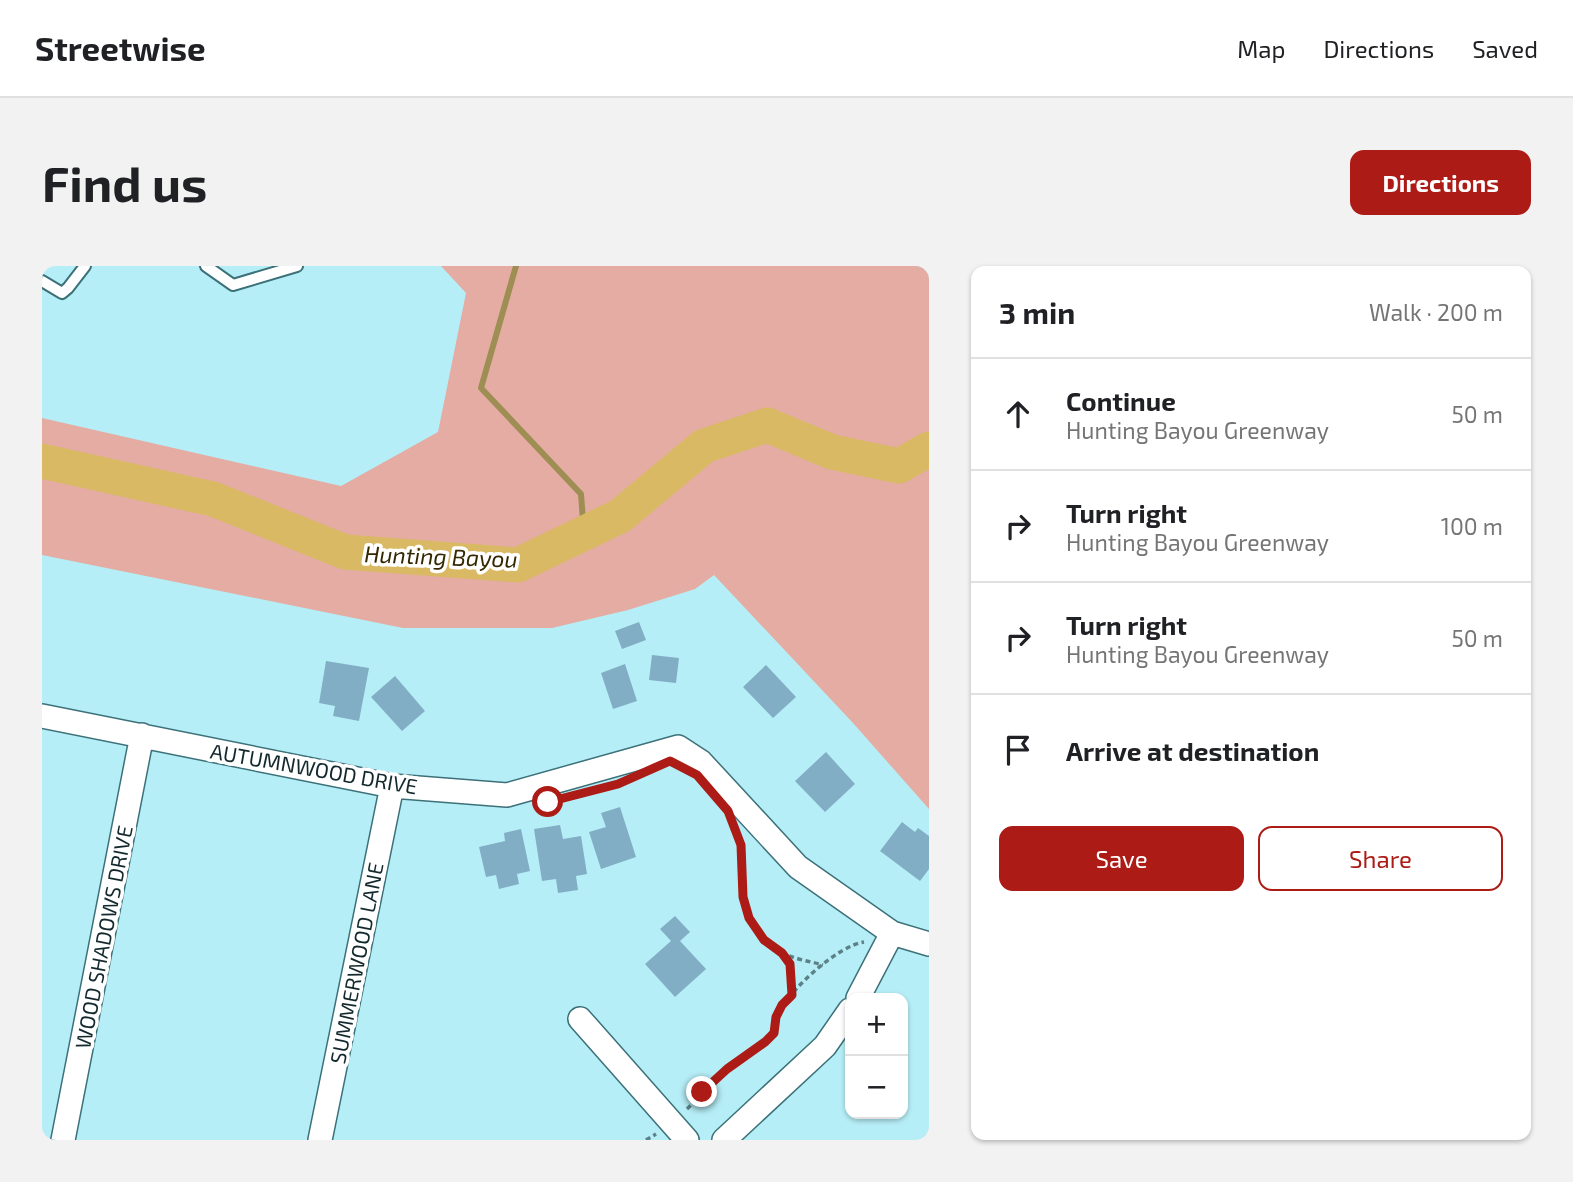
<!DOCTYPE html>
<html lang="en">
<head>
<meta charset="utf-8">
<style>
	body { margin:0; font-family:"Exo 2",sans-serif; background:#f2f2f2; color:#202124 }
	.controls { position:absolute; right:21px; bottom:21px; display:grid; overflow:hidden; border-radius:14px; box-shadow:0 2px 5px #0004 }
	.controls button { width:63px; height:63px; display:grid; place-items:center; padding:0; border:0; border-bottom:2px solid #e0e0e0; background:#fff; color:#202124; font:35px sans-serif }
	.stop { position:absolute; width:21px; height:21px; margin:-16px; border:5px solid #ac1b15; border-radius:50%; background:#fff }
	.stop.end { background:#ac1b15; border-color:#fff; box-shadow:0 2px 7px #0008 }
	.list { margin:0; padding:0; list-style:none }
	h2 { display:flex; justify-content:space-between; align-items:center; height:91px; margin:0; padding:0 28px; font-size:30px }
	h2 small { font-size:23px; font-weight:400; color:#757577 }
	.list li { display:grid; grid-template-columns:46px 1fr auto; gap:21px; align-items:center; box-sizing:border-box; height:112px; padding:0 28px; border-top:2px solid #e0e0e0 }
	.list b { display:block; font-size:26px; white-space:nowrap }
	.list p { margin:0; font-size:23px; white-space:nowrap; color:#757577 }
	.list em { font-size:23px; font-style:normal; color:#757577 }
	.actions { display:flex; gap:14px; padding:21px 28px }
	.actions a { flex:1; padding:16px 0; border:2px solid #ac1b15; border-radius:14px; text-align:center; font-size:24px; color:#ac1b15 }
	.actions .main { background:#ac1b15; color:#fff }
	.icon { flex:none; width:38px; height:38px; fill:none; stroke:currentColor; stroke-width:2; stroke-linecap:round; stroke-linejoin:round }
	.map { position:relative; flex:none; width:887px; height:874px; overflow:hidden; border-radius:14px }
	header { display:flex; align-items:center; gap:42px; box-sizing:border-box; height:98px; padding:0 35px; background:#fff; border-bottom:2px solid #e0e0e0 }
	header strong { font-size:33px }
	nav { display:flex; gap:38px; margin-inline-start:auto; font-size:24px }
	.intro { display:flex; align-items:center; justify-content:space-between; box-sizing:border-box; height:168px; padding:0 42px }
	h1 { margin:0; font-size:49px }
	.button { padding:18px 32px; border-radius:14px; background:#ac1b15; color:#fff; font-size:24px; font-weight:700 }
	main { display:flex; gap:42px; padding:0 42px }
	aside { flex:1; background:#fff; border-radius:14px; box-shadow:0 2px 5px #0004 }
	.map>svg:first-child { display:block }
	.green { fill:#e4aca3 }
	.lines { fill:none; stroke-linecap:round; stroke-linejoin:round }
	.stream { stroke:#9e8e53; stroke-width:6 }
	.river { stroke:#d9b963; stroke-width:35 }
	.building { fill:#81aec4 }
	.service-casing { stroke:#3c7179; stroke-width:14 }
	.minor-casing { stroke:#3c7179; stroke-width:26 }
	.path { stroke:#5c8288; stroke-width:3.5; stroke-dasharray:5 3.5; stroke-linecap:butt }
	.service { stroke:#fff; stroke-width:10 }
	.minor { stroke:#fff; stroke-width:23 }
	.route { stroke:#ac1b15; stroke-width:9 }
	.labels { text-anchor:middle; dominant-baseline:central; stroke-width:7; stroke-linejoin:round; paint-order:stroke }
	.street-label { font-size:21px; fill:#13292d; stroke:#fff }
	.water-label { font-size:23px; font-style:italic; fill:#342701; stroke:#fff }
</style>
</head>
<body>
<header>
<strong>Streetwise</strong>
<nav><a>Map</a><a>Directions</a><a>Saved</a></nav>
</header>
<div class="intro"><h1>Find us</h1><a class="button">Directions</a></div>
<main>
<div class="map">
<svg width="887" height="874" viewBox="0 0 887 874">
	<rect width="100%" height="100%" fill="#b6eef7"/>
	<!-- green -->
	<path class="green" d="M399,0H887V543L811,457L672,309L653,323L586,344L510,362H361L0,289V152L299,220L396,166L424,27Z"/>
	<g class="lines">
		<!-- stream -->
		<path class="stream" d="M474,0L439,122L539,228L542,268"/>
		<!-- river -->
		<path class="river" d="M0,195L171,233L303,286L476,299L578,250L662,180L725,159L790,186L857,200L887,183"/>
	</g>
	<!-- building -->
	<path class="building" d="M597,356L604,374L580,383L573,365Z
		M610,389L637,392L634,417L607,414Z
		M284,395L327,402L317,455L291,450L293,440L277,437Z
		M583,398L595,435L571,443L559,407Z
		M724,399L754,431L731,452L701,421Z
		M353,410L383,445L360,465L329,431Z
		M784,486L813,518L783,546L753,515Z
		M578,541L594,591L559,603L547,566L564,561L559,547Z
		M860,556L873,566L876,562L887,570V603L878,615L838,585Z
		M518,559L521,573L539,570L545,608L534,610L536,624L516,627L514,613L500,615L492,563Z
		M479,563L488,605L475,608L477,618L457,623L454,609L444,611L437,581L463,575L462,567Z
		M633,650L648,666L638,675L664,703L633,731L603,698L629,675L618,663Z"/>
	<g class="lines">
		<defs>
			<path id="service" d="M164,0L191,19L255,0
				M0,15L20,27L26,22L43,0"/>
			<path id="minor" d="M0,450L350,520L465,529L636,481L659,496L756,601L850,667L887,678
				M816,732L850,667
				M538,753L645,874
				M21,874L100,469
				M278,874L350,520
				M682,874L783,780L808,744"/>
		</defs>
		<!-- service casing -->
		<use href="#service" class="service-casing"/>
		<!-- minor casing -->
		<use href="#minor" class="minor-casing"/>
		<!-- path -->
		<path class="path" d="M694,565C700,580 698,592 699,608C700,638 710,671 739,686C751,693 767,695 781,699
			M741,689L748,698L750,728
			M645,843C658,831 669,817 683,805C696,794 711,787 723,776C734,767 732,754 739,743C752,720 796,680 822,676
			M604,874L614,868"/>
		<!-- service -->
		<use href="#service" class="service"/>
		<!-- minor -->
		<use href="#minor" class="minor"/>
	</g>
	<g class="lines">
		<!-- route -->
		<path class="route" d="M506,536L576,518L628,495L655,509L686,545L699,579L701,631L707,652L722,674L740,687L748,698L750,729L740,739L734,751L732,767L723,776L685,803L660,826"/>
	</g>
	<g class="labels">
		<!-- street labels -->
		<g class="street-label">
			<text transform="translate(272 502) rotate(10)">AUTUMNWOOD DRIVE</text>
			<text transform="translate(61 671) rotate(-79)">WOOD SHADOWS DRIVE</text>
			<text transform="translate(314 697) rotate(-79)">SUMMERWOOD LANE</text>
		</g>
		<!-- water labels -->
		<g class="water-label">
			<text transform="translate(399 290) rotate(2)">Hunting Bayou</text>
		</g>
	</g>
</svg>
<div class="controls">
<button>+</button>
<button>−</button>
</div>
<div class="stop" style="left:506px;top:536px"></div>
<div class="stop end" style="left:660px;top:826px"></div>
</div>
<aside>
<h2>3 min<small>Walk · 200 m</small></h2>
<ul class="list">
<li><svg class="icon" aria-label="ahead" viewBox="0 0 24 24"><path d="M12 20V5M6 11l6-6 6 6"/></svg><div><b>Continue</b><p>Hunting Bayou Greenway</p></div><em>50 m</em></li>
<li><svg class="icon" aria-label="right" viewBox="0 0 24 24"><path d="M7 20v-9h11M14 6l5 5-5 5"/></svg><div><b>Turn right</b><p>Hunting Bayou Greenway</p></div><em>100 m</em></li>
<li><svg class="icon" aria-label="right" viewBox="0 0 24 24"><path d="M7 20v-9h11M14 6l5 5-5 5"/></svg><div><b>Turn right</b><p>Hunting Bayou Greenway</p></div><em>50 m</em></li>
<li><svg class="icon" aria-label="arrive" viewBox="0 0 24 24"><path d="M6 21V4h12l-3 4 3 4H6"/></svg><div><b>Arrive at destination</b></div></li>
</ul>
<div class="actions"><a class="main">Save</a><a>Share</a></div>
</aside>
</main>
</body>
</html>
